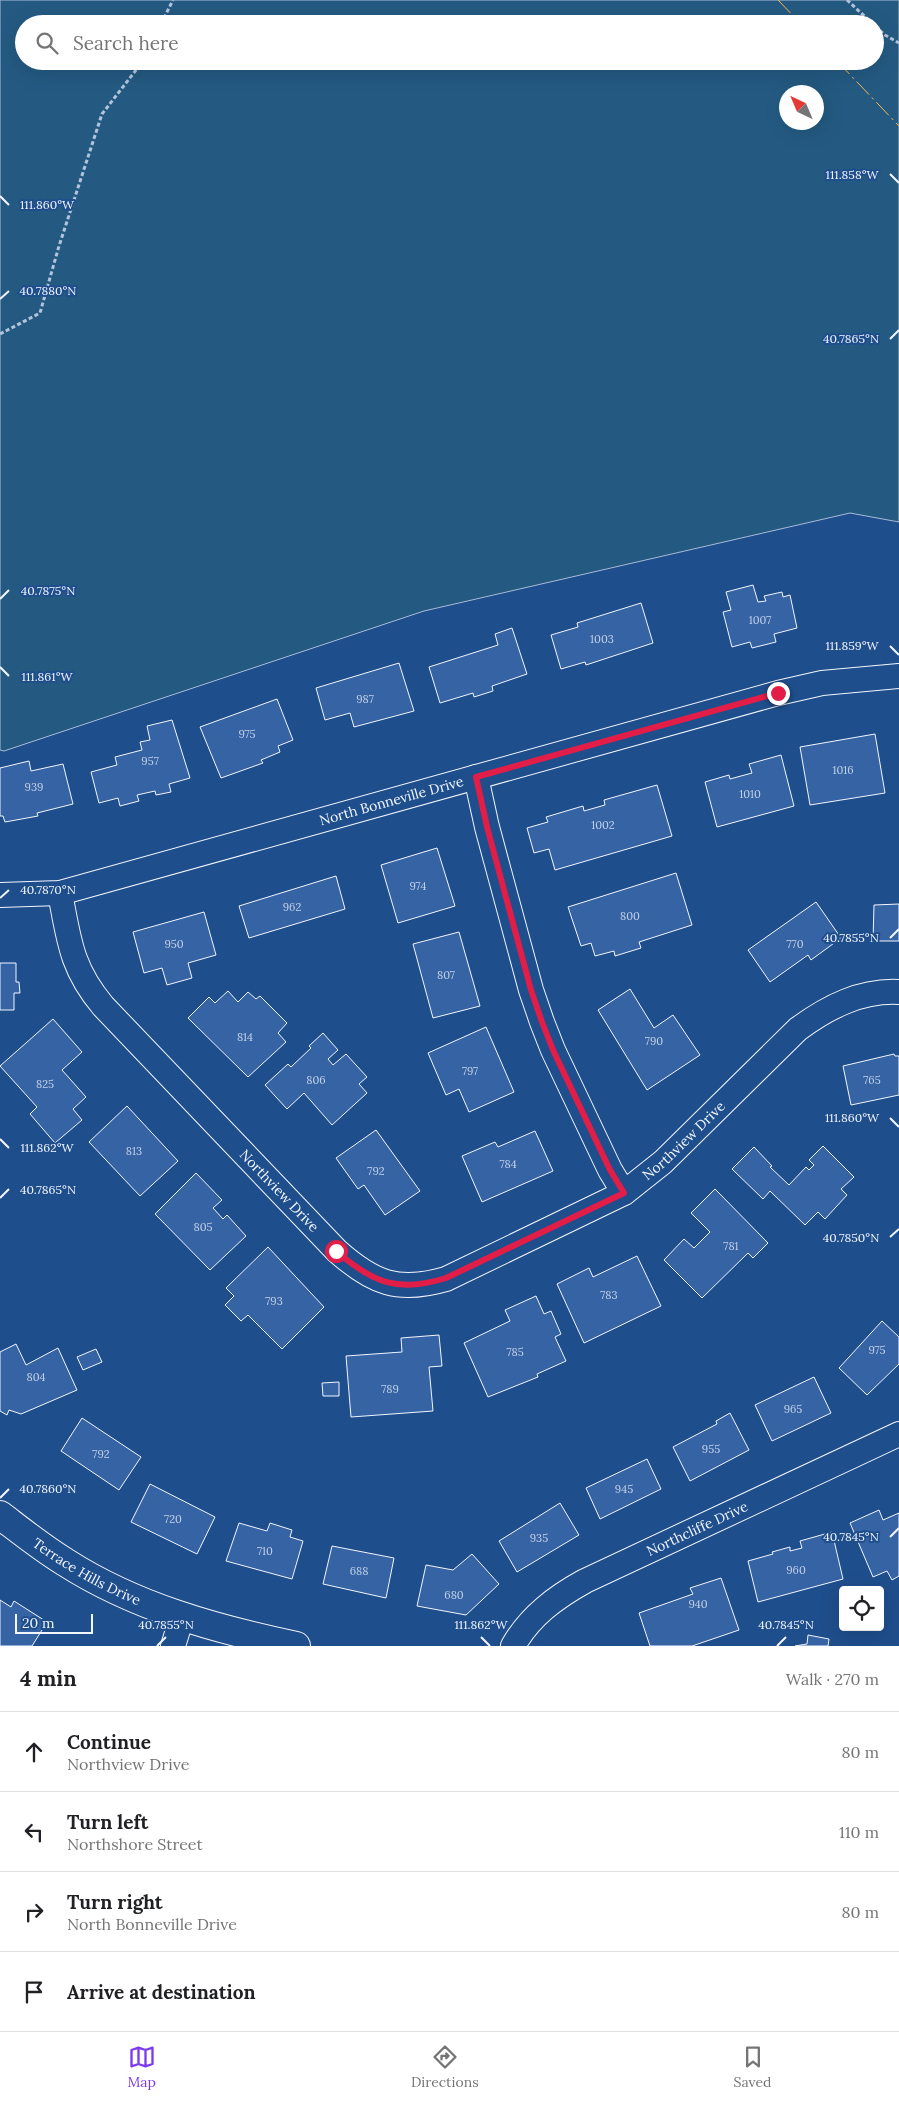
<!DOCTYPE html>
<html lang="en">
<head>
<meta charset="utf-8">
<style>
	body { margin:0; font-family:Lora,serif; background:#f6f6f6; color:#202124 }
	.controls { position:absolute; right:15px; bottom:15px; display:grid; overflow:hidden; border-radius:5px; box-shadow:0 5px 20px #0002 }
	.controls button { width:45px; height:45px; display:grid; place-items:center; padding:0; border:0; border-bottom:1px solid #e0e0e0; background:#fff; color:#202124; font:25px sans-serif }
	.compass { position:absolute; left:779px; top:85px; width:45px; height:45px; border-radius:50%; background:#fff; box-shadow:0 5px 20px #0002; rotate:316deg }
	.scale { position:absolute; left:15px; bottom:12px; width:78px; box-sizing:border-box; padding-left:5px; border:2px solid #f2f6ff; border-top:0; font-size:14px; line-height:18px; white-space:nowrap; color:#f2f6ff; -webkit-text-stroke:4px #1f4e8c; paint-order:stroke }
	.stop { position:absolute; width:15px; height:15px; margin:-11px; border:4px solid #e11d48; border-radius:50%; background:#fff }
	.stop.end { background:#e11d48; border-color:#fff; box-shadow:0 1px 5px #0008 }
	.list { margin:0; padding:0; list-style:none }
	h2 { display:flex; justify-content:space-between; align-items:center; height:65px; margin:0; padding:0 20px; font-size:21px }
	h2 small { font-size:16px; font-weight:400; color:#757577 }
	.list li { display:grid; grid-template-columns:32px 1fr auto; gap:15px; align-items:center; box-sizing:border-box; height:80px; padding:0 20px; border-top:1px solid #e0e0e0 }
	.list b { display:block; font-size:19px; white-space:nowrap }
	.list p { margin:0; font-size:16px; white-space:nowrap; color:#757577 }
	.list em { font-size:16px; font-style:normal; color:#757577 }
	.icon { flex:none; width:28px; height:28px; fill:none; stroke:currentColor; stroke-width:2; stroke-linecap:round; stroke-linejoin:round }
	.map { position:relative; flex:none; width:899px; height:1646px; overflow:hidden }
	.search { position:absolute; background:#fff; box-shadow:0 5px 20px #0002; left:15px; right:15px; top:15px; height:55px; display:flex; align-items:center; gap:12px; box-sizing:border-box; padding:0 18px; border-radius:28px; color:#757577; font-size:19px }
	.sheet { height:385px; background:#fff }
	nav { display:flex; justify-content:space-around; align-items:center; box-sizing:border-box; height:70px; border-top:1px solid #e0e0e0; background:#fff; font-size:14px; color:#757577 }
	nav a { display:grid; justify-items:center; gap:2px }
	nav .on { color:#7c3aed }
	.map>svg:first-child { display:block }
	.green { fill:#245a82; stroke:#a8bbd7; fill-rule:evenodd }
	.building { fill:#3563a3; stroke:#f2f6ff }
	.lines { fill:none; stroke-linecap:round; stroke-linejoin:round }
	.street-casing { stroke:#f2f6ff; stroke-width:26 }
	.secondary-casing { stroke:#f2f6ff; stroke-width:30 }
	.path { stroke:#b3c4dc; stroke-width:3; stroke-dasharray:4 2.5; stroke-linecap:butt }
	.street { stroke:#1f4e8c; stroke-width:24 }
	.secondary { stroke:#1f4e8c; stroke-width:28 }
	.power { stroke:#ffb74d; stroke-width:1; stroke-dasharray:18 4 2.5 4; stroke-linecap:butt }
	.route { stroke:#e11d48; stroke-width:6 }
	.ticks { fill:none; stroke:#f2f6ff; stroke-width:2 }
	.labels { text-anchor:middle; dominant-baseline:central; stroke-width:4; stroke-linejoin:round; paint-order:stroke }
	.number-label { font-size:11px; fill:#c3d1e8 }
	.street-label { font-size:14px; fill:#f2f6ff; stroke:#1f4e8c }
	.ticks-label { font-size:12px; text-anchor:middle; fill:#f2f6ff; stroke:#1f4e8c; stroke-width:4; stroke-linejoin:round; paint-order:stroke }
</style>
</head>
<body>
<div class="map">
<svg width="899" height="1646" viewBox="0 0 899 1646">
	<rect width="100%" height="100%" fill="#1f4e8c"/>
	<!-- green -->
	<path class="green" d="M0,0H899V522L850,513L424,611L4,751L0,750ZM24,24H875V61H24ZM786,92H816V122H786Z"/>
	<!-- building -->
	<path class="building" d="M753,585L758,602L766,601L764,596L782,592L783,597L790,595L797,628L774,634L776,642L752,648L750,642L732,647L723,612L731,610L726,592Z
		M641,603L653,643L586,665L585,662L561,669L551,635L578,627L577,623Z
		M512,628L527,674L492,686L493,691L474,697L473,693L440,703L429,667L498,645L495,634Z
		M399,663L414,711L354,727L350,713L325,720L316,688Z
		M277,699L293,740L278,746L280,752L261,760L263,763L221,778L200,727Z
		M172,720L190,778L169,784L171,792L156,795L155,791L137,795L139,801L120,806L118,798L99,803L91,772L117,765L115,757L142,750L140,742L150,740L147,726Z
		M875,734L885,793L810,805L800,747Z
		M781,755L794,806L717,827L705,782L729,775L730,779L752,773L749,764Z
		M29,761L31,771L63,764L73,804L37,813L38,816L5,822L3,816H0V768Z
		M657,785L672,836L555,870L549,849L534,853L527,828L548,822L546,817L583,806L584,811L605,805L604,800Z
		M437,848L455,906L398,923L381,865Z
		M676,873L692,925L639,942L641,948L615,956L614,951L595,956L591,943L581,946L568,907Z
		M336,876L345,909L249,938L239,906Z
		M816,902L841,938L811,960L808,955L770,982L748,950Z
		M899,904V941H873L874,905Z
		M204,912L216,955L188,963L192,978L167,985L162,968L144,973L133,932Z
		M459,932L480,1006L433,1018L413,944Z
		M0,963H16V982H19L20,993H14V1010H0Z
		M630,989L654,1028L673,1015L700,1055L647,1090L598,1010Z
		M228,991L238,1002L248,992L256,999L260,996L287,1023L278,1033L286,1042L248,1077L188,1018L209,997L215,1003Z
		M53,1019L82,1052L62,1070L86,1097L73,1109L82,1120L55,1143L30,1114L37,1107L0,1066Z
		M486,1027L514,1092L469,1112L459,1089L446,1095L428,1053Z
		M323,1033L338,1050L328,1059L333,1065L346,1054L367,1077L359,1084L367,1093L332,1125L304,1093L287,1109L265,1085L288,1064L291,1067L311,1048L309,1046Z
		M894,1054L895,1056H899V1095L851,1105L843,1066Z
		M127,1106L178,1161L140,1196L89,1142Z
		M376,1130L420,1191L385,1215L364,1185L358,1189L336,1158Z
		M535,1131L553,1171L482,1202L462,1156L495,1142L498,1147Z
		M823,1146L854,1177L841,1189L847,1195L825,1219L818,1212L805,1225L770,1191L763,1199L732,1169L754,1147L772,1166L770,1167L789,1185L806,1167L809,1170L814,1165L809,1160Z
		M196,1173L222,1200L213,1208L223,1219L227,1215L246,1236L210,1270L155,1214Z
		M715,1189L768,1243L753,1258L748,1253L702,1298L664,1260L684,1239L694,1248L710,1232L691,1213Z
		M268,1247L324,1307L282,1349L248,1315L241,1321L225,1305L234,1296L226,1288Z
		M637,1256L661,1306L584,1343L557,1284L589,1268L593,1277Z
		M536,1296L544,1314L551,1311L561,1334L555,1337L566,1361L537,1374L538,1377L488,1397L464,1343L510,1321L505,1310Z
		M882,1321L899,1337V1364L867,1395L839,1368Z
		M439,1335L442,1366L429,1367L433,1411L351,1417L346,1356L402,1352L401,1338Z
		M16,1344L26,1365L58,1348L77,1390L21,1414L9,1410L7,1415L0,1411V1352Z
		M96,1349L102,1362L83,1370L77,1357Z
		M814,1377L831,1413L772,1441L755,1405Z
		M339,1382V1396H323L322,1383Z
		M730,1413L749,1450L690,1481L673,1447L717,1424L716,1421Z
		M82,1418L141,1457L119,1490L61,1451Z
		M647,1459L661,1489L600,1519L586,1488Z
		M150,1484L215,1517L197,1554L131,1522Z
		M560,1503L579,1535L517,1572L499,1541Z
		M879,1510L883,1520L899,1513V1576L892,1580L887,1571L873,1577L850,1523Z
		M239,1523L267,1531L270,1523L292,1530L290,1537L303,1541L292,1579L226,1561Z
		M832,1532L843,1579L758,1602L748,1561L773,1554L772,1552L790,1547V1551L802,1548L800,1541Z
		M332,1546L394,1558L386,1598L323,1584Z
		M472,1554L499,1584L466,1615L417,1606L426,1565L453,1570Z
		M721,1578L739,1630L692,1646H650L639,1613L693,1594L690,1588Z
		M0,1600L11,1607L14,1601L47,1622L32,1646H0Z
		M808,1635L829,1639L828,1646H795L807,1644Z"/>
	<g class="lines">
		<defs>
			<g id="street">
				<path d="M476,777L487,827L531,990L542,1022L553,1050L610,1170L624,1193"/>
				<path id="s1" d="M60,893C69,940 71,968 103,1006L337,1251C373,1283 398,1293 446,1279L624,1193L663,1162L798,1029C828,1007 861,990 899,992"/>
				<path id="s2" d="M0,895L60,893L778,693L822,683L899,676"/>
				<path d="M173,1646L182,1617"/>
				<path id="s3" d="M513,1646C530,1616 556,1597 585,1581L899,1434"/>
			</g>
			<g id="secondary">
				<path id="s4" d="M0,1515C21,1531 42,1548 65,1562C135,1607 216,1629 296,1646"/>
			</g>
		</defs>
		<!-- street casing -->
		<use href="#street" class="street-casing"/>
		<!-- secondary casing -->
		<use href="#secondary" class="secondary-casing"/>
		<!-- path -->
		<path class="path" d="M847,0L873,24
			M161,24L173,0
			M875,26L885,35L899,43
			M0,334L40,313L59,246L102,114L143,61"/>
		<!-- street -->
		<use href="#street" class="street"/>
		<!-- secondary -->
		<use href="#secondary" class="secondary"/>
		<!-- power -->
		<path class="power" d="M778,0L801,24
			M837,61L899,126"/>
	</g>
	<g class="lines">
		<!-- route -->
		<path class="route" d="M336,1251C373,1283 398,1293 446,1278L624,1193L610,1170L553,1050L542,1022L531,990L487,827L476,777L778,693"/>
	</g>
	<!-- ticks -->
	<path class="ticks" d="M890,174L899,183M0,196L9,205M0,299L9,291M890,339L899,330M0,599L9,590M890,646L899,655M0,667L9,676M0,898L9,890M890,938L899,929M890,1118L899,1127M0,1139L9,1148M0,1198L9,1189M890,1237L899,1229M0,1498L9,1489M890,1537L899,1528M481,1637L490,1646M157,1646L166,1637M777,1646L786,1637"/>
	<g class="labels">
		<!-- number labels -->
		<g class="number-label">
			<text x="760" y="620">1007</text>
			<text x="602" y="639">1003</text>
			<text x="365" y="699">987</text>
			<text x="247" y="734">975</text>
			<text x="150" y="761">957</text>
			<text x="843" y="770">1016</text>
			<text x="34" y="787">939</text>
			<text x="750" y="794">1010</text>
			<text x="603" y="825">1002</text>
			<text x="418" y="886">974</text>
			<text x="292" y="907">962</text>
			<text x="630" y="916">800</text>
			<text x="174" y="944">950</text>
			<text x="795" y="944">770</text>
			<text x="446" y="975">807</text>
			<text x="245" y="1037">814</text>
			<text x="654" y="1041">790</text>
			<text x="470" y="1071">797</text>
			<text x="316" y="1080">806</text>
			<text x="872" y="1080">765</text>
			<text x="45" y="1084">825</text>
			<text x="134" y="1151">813</text>
			<text x="508" y="1164">784</text>
			<text x="376" y="1171">792</text>
			<text x="203" y="1227">805</text>
			<text x="731" y="1246">781</text>
			<text x="609" y="1295">783</text>
			<text x="274" y="1301">793</text>
			<text x="877" y="1350">975</text>
			<text x="515" y="1352">785</text>
			<text x="36" y="1377">804</text>
			<text x="390" y="1389">789</text>
			<text x="793" y="1409">965</text>
			<text x="711" y="1449">955</text>
			<text x="101" y="1454">792</text>
			<text x="624" y="1489">945</text>
			<text x="173" y="1519">720</text>
			<text x="539" y="1538">935</text>
			<text x="265" y="1551">710</text>
			<text x="796" y="1570">960</text>
			<text x="359" y="1571">688</text>
			<text x="454" y="1595">680</text>
			<text x="698" y="1604">940</text>
		</g>
		<!-- street labels -->
		<g class="street-label">
			<text stroke="none"><textPath href="#s2" startOffset="404">North Bonneville Drive</textPath></text>
			<text stroke="none"><textPath href="#s1" startOffset="858">Northview Drive</textPath></text>
			<text stroke="none"><textPath href="#s1" startOffset="378">Northview Drive</textPath></text>
			<text stroke="none"><textPath href="#s3" startOffset="222">Northcliffe Drive</textPath></text>
			<text stroke="none"><textPath href="#s4" startOffset="104">Terrace Hills Drive</textPath></text>
		</g>
	</g>
	<g class="ticks-label">
		<text x="852" y="179">111.858°W</text>
		<text x="47" y="209">111.860°W</text>
		<text x="48" y="295">40.7880°N</text>
		<text x="851" y="343">40.7865°N</text>
		<text x="48" y="595">40.7875°N</text>
		<text x="852" y="650">111.859°W</text>
		<text x="47" y="681">111.861°W</text>
		<text x="48" y="894">40.7870°N</text>
		<text x="851" y="942">40.7855°N</text>
		<text x="852" y="1122">111.860°W</text>
		<text x="47" y="1152">111.862°W</text>
		<text x="48" y="1194">40.7865°N</text>
		<text x="851" y="1242">40.7850°N</text>
		<text x="48" y="1493">40.7860°N</text>
		<text x="851" y="1541">40.7845°N</text>
		<text x="481" y="1629">111.862°W</text>
		<text x="166" y="1629">40.7855°N</text>
		<text x="786" y="1629">40.7845°N</text>
	</g>
</svg>
<div class="controls">
<button><svg class="icon" aria-label="locate" viewBox="0 0 24 24"><circle cx="12" cy="12" r="6"/><path d="M12 2v4M12 18v4M2 12h4M18 12h4"/></svg></button>
</div>
<svg class="compass" viewBox="-18 -18 36 36"><path d="M0-13l5 13h-10z" fill="#e53935"/><path d="M0 13l5-13h-10z" fill="#757577"/></svg>
<div class="scale">20 m</div>
<div class="stop" style="left:336px;top:1251px"></div>
<div class="stop end" style="left:778px;top:693px"></div>
<div class="search"><svg class="icon" aria-label="search" viewBox="0 0 24 24"><circle cx="10" cy="10" r="6"/><path d="M15 15l6 6"/></svg>Search here</div>
</div>
<section class="sheet">
<h2>4 min<small>Walk · 270 m</small></h2>
<ul class="list">
<li><svg class="icon" aria-label="ahead" viewBox="0 0 24 24"><path d="M12 20V5M6 11l6-6 6 6"/></svg><div><b>Continue</b><p>Northview Drive</p></div><em>80 m</em></li>
<li><svg class="icon" aria-label="left" viewBox="0 0 24 24"><path d="M17 20v-9H6M10 6l-5 5 5 5"/></svg><div><b>Turn left</b><p>Northshore Street</p></div><em>110 m</em></li>
<li><svg class="icon" aria-label="right" viewBox="0 0 24 24"><path d="M7 20v-9h11M14 6l5 5-5 5"/></svg><div><b>Turn right</b><p>North Bonneville Drive</p></div><em>80 m</em></li>
<li><svg class="icon" aria-label="arrive" viewBox="0 0 24 24"><path d="M6 21V4h12l-3 4 3 4H6"/></svg><div><b>Arrive at destination</b></div></li>
</ul>
</section>
<nav>
<a class="on"><svg class="icon" aria-label="map" viewBox="0 0 24 24"><path d="M3 6l6-2 6 2 6-2v14l-6 2-6-2-6 2zM9 4v14M15 6v14"/></svg>Map</a>
<a><svg class="icon" aria-label="directions" viewBox="0 0 24 24"><path d="M12 3l9 9-9 9-9-9zM9 14v-3h6M13 9l2 2-2 2"/></svg>Directions</a>
<a><svg class="icon" aria-label="saved" viewBox="0 0 24 24"><path d="M7 4h10v16l-5-4-5 4z"/></svg>Saved</a>
</nav>
</body>
</html>
